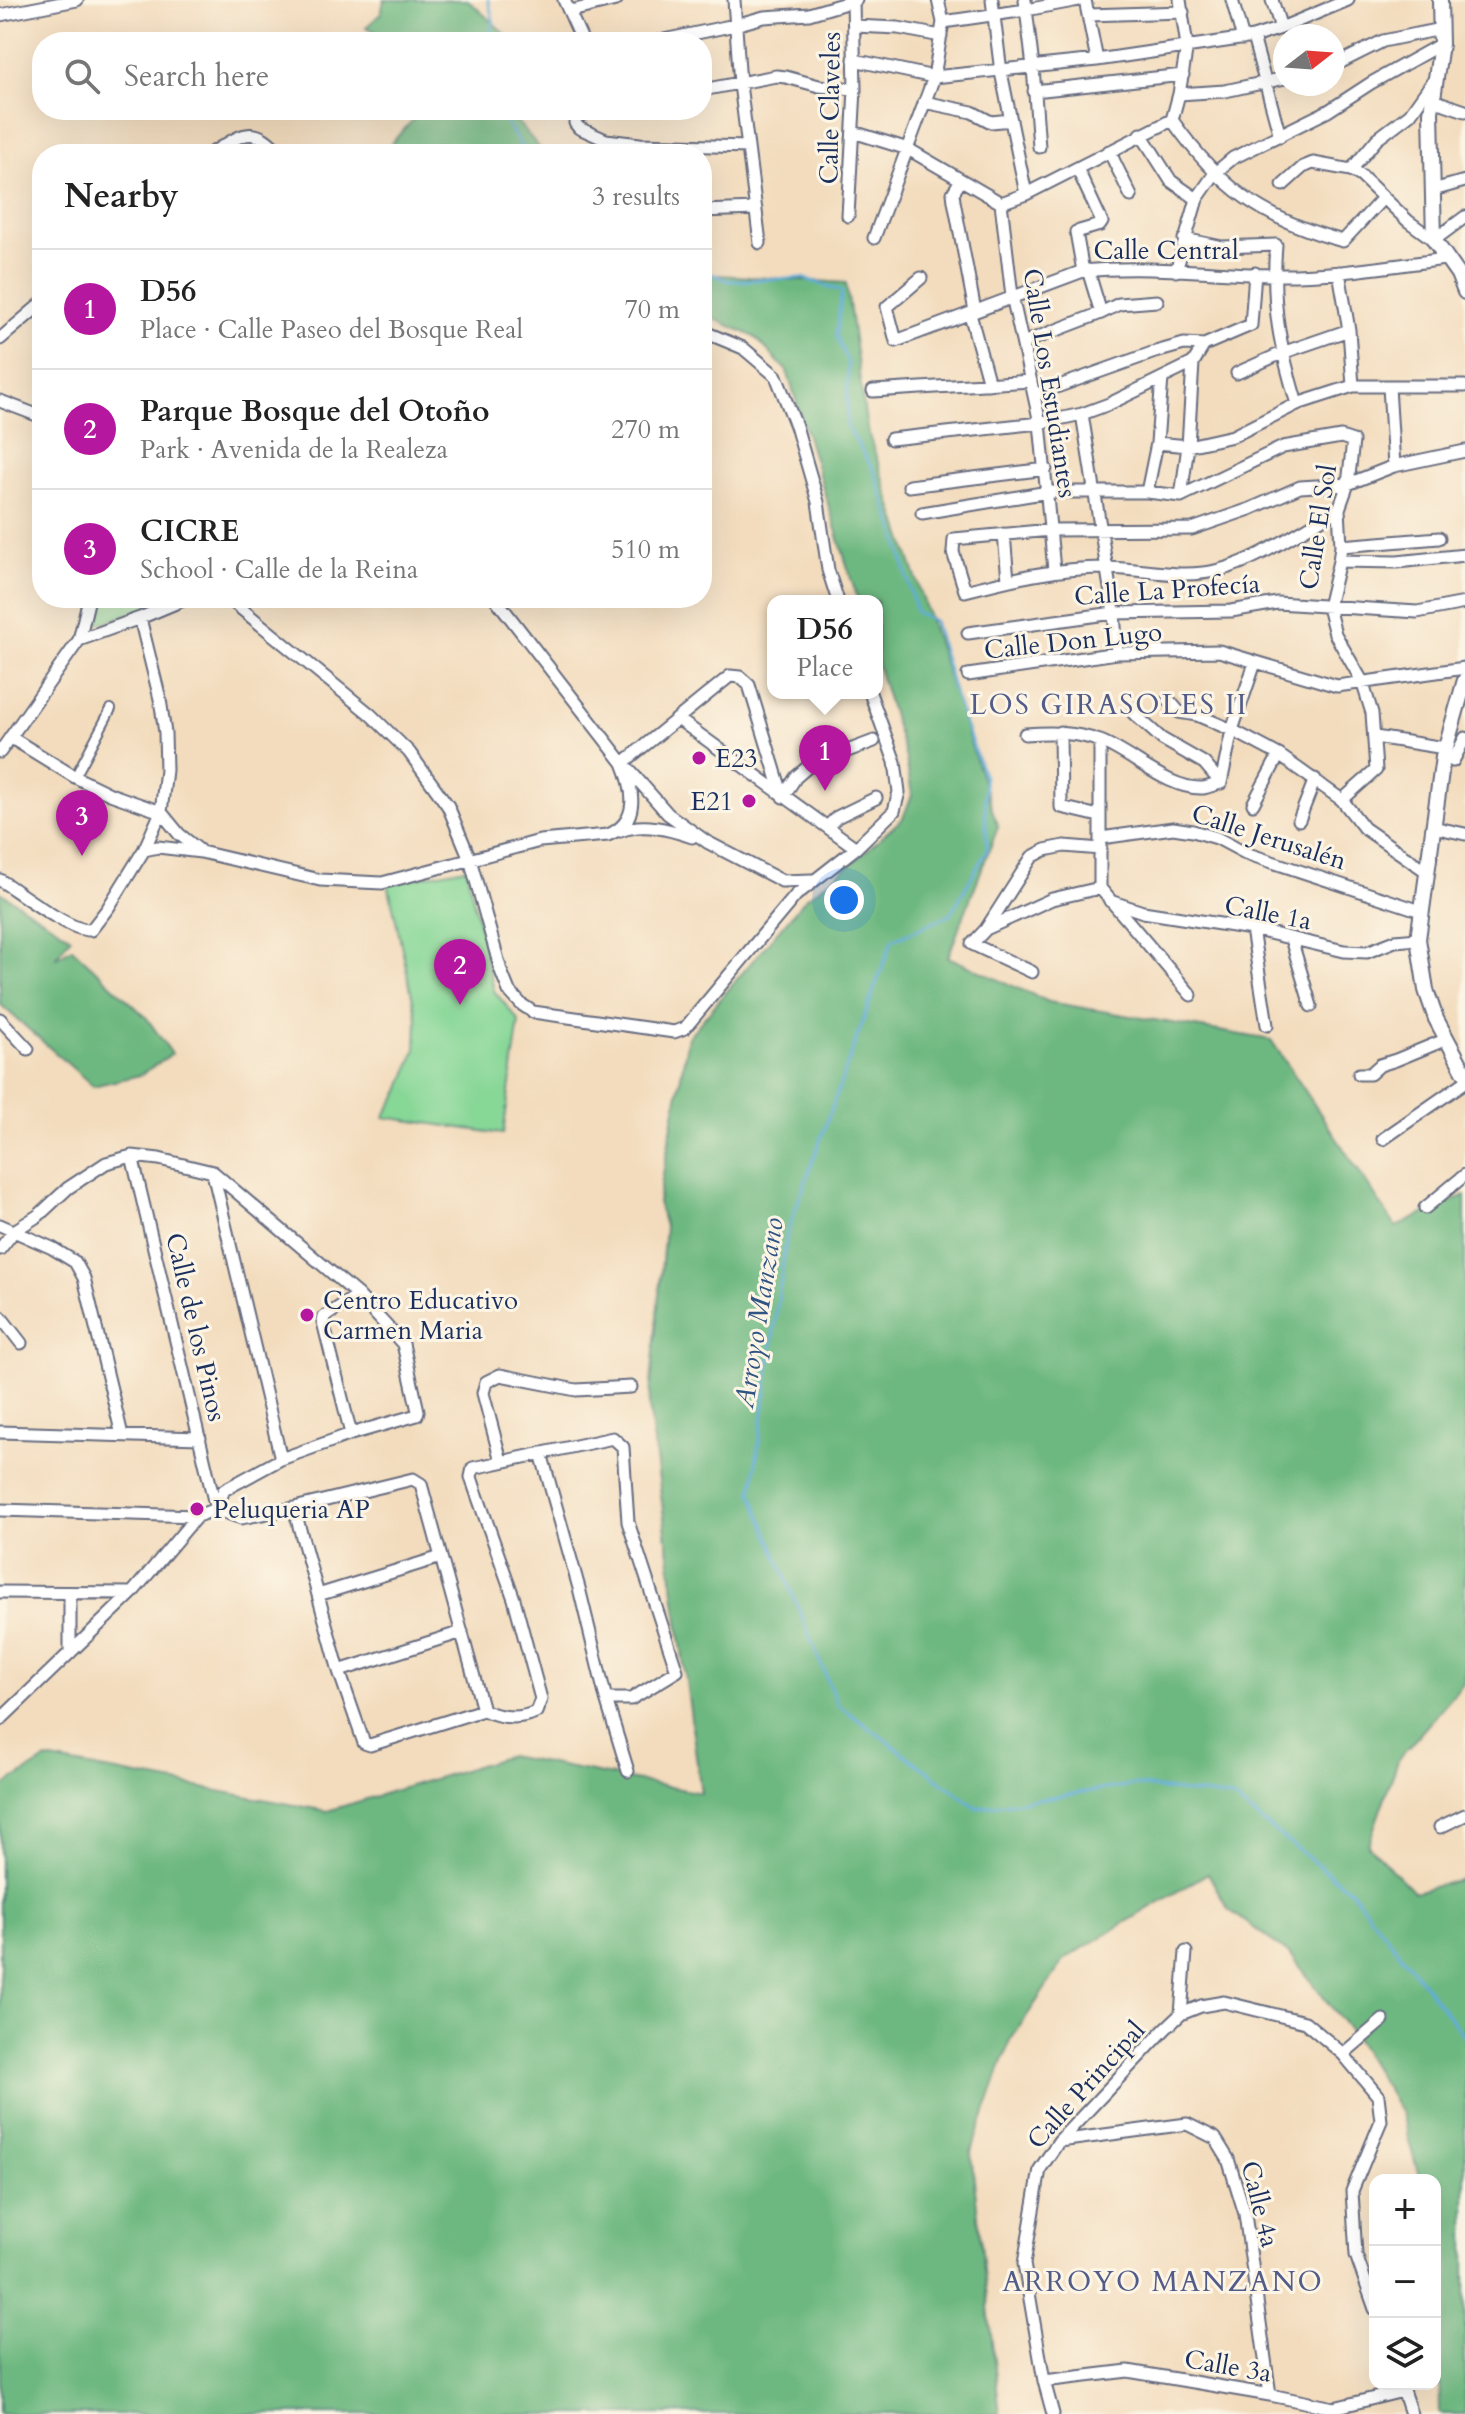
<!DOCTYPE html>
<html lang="en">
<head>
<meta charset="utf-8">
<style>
	body { margin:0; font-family:Cardo,serif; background:#f6f6f6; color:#222 }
	.controls { position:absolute; right:24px; bottom:24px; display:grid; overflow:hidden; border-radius:16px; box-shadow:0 8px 32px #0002 }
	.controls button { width:72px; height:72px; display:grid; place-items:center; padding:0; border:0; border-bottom:2px solid #e0e0e0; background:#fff; color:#222; font:40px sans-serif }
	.compass { position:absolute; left:1273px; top:24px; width:72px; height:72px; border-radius:50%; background:#fff; box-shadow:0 8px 32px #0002; rotate:73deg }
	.you { position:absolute; left:844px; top:900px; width:28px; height:28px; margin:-20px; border:6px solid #fff; border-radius:50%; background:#1a73e8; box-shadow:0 0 0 12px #1a73e833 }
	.badge { display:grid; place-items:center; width:52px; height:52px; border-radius:50%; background:#b5179e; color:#fff; font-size:26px; font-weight:700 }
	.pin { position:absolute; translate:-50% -66px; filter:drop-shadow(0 2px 4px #0008) }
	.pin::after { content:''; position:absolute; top:42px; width:28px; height:24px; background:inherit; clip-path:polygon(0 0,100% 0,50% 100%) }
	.popup { position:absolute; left:767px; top:595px; width:116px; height:104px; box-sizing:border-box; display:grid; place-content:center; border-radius:16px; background:#fff; filter:drop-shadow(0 2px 6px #0005); font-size:26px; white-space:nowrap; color:#767676 }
	.popup b { font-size:30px; color:#222 }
	.popup::after { content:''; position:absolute; left:50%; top:100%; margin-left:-16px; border:16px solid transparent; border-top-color:#fff }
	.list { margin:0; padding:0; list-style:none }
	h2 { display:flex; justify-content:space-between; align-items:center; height:104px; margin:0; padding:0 32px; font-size:34px }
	h2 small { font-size:26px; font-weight:400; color:#767676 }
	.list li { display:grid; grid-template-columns:52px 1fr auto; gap:24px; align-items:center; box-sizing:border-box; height:120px; padding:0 32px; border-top:2px solid #e0e0e0 }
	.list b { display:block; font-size:30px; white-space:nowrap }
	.list p { margin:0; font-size:26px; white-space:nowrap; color:#767676 }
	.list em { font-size:26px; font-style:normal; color:#767676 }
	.icon { flex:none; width:44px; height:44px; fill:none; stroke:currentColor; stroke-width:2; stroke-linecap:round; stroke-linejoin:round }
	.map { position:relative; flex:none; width:1465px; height:2414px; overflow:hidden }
	.search { position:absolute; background:#fff; box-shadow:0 8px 32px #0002; left:32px; top:32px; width:680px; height:88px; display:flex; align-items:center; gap:20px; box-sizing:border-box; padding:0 28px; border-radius:32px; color:#767676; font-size:30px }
	.panel { position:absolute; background:#fff; box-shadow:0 8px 32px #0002; left:32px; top:144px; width:680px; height:464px; border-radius:32px }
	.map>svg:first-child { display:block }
	.green { fill:#87d797; stroke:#51837a; stroke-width:2 }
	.forest { fill:#6db880; stroke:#44746f; stroke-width:2 }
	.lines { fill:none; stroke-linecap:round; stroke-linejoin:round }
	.stream { stroke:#60acd9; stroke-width:3 }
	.pedestrian-casing { stroke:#676c7f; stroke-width:12 }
	.minor-casing { stroke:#676c7f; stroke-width:15 }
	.tertiary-casing { stroke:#676c7f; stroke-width:18 }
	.pedestrian { stroke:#fff; stroke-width:8 }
	.minor { stroke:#fff; stroke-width:11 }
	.tertiary { stroke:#fff; stroke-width:14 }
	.poi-dot { fill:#b5179e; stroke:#fcf5e5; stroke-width:3 }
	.labels { text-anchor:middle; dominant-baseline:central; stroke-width:6; stroke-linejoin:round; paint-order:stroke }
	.street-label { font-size:26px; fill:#1b2f5e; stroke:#fcf5e5 }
	.poi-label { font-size:26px; fill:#1b2f5e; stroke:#fcf5e5; text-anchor:start }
	.neighbourhood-label { font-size:28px; letter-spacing:2px; fill:#535b89; stroke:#fcf5e5 }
	.water-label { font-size:28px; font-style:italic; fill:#305483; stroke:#fcf5e5 }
</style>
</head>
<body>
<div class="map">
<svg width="1465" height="2414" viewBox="0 0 1465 2414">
	<rect width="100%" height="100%" fill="#fcf5e5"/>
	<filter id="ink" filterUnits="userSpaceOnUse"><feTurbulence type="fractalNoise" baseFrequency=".0125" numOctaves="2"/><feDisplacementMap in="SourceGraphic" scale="16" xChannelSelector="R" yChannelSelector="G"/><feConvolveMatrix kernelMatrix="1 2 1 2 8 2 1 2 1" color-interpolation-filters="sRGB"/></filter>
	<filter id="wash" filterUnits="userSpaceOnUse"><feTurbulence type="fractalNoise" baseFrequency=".006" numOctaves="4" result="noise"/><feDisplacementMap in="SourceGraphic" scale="32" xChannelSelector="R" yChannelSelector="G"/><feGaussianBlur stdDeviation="1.8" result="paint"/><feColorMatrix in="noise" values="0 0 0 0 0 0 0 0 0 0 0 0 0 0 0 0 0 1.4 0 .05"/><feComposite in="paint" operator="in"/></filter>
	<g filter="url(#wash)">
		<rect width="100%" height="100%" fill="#f3dcbd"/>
		<!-- green -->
		<path class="green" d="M97,598H173L103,623H98L94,617Z
			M466,868L494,991L519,1021L503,1134L384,1117L400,1091L416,1049L417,1019L388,883Z"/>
		<!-- forest -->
		<path class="forest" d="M384,0H468L514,42H394L392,39L366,27L381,14Z
			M417,110H507L545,154H391L387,148L418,114Z
			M702,274L846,283L867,429L998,827L948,957L1049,1002L1271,1040L1396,1227L1465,1195V1682L1399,1758L1368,1845L1414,1892L1465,1878V2414H1440C1439,2336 1435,2258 1435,2180H1420L1401,2113L1355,2038L1291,1955L1228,1909L1208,1873L1065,1959L1010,2041L971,2153L1000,2414H0V1788L47,1759L327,1811L509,1756L701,1793L649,1406L665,1227L658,1202L688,1037L806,898L851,864L903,818L912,795L906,759L877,664V601H858L787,371L755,337L717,320L702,316Z
			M0,892L71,937L55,958L72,948L146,1017L172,1054L140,1075L93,1086L0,1004Z"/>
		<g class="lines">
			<!-- stream -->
			<path class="stream" d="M484,42L494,23L488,0
				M498,110L526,154
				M702,270L729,281L803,278L842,291L836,335L848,363L847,426L874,471L896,534L916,612L934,621L956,699L984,777L987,850L950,915L892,940L787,1233L752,1494L837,1704L977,1808L1133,1785L1232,1798L1351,1891L1465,2037"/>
		</g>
	</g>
	<g filter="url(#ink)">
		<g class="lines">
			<defs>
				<path id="pedestrian" d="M75,777L111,709"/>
				<path id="minor" d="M564,0L583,42
					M734,0L740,84L760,243
					M992,0L1001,72L1026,194
					M1025,0L1033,67L1039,147
					M1085,0L1097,60
					M1232,0L1243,39
					M1272,0L1281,28
					M571,11L616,0
					M0,15L77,0
					M1088,15L1183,12
					M943,22L1026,10L1079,0
					M854,26L898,28L941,36
					M1253,37L1280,136
					M654,42L735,25L764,17L809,14L856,0
					M854,60L934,77L1097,60L1253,37L1281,28L1348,0
					M1333,66L1383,41L1441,29
					M702,90L776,76L786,77L819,86L855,89
					M1034,91L1183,75
					M1179,94L1225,91L1285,78
					M1433,100L1465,111
					M924,102L972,112L991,122L1011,120
					M593,110L576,117L575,123L579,128L606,140L640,144L748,147
					M1172,120C1220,188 1262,219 1343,241L1383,198
					M1172,120L1179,94L1187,46L1180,0
					M853,132L908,149L1001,203L1026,194L1172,120
					M1141,134L1171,181L1197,199
					M1109,151L1131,196
					M210,154C240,136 254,121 280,154
					M1077,168L1102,222L1100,225L1076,232L1083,271
					M1351,170L1377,139L1410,114L1434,80
					M961,180L953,193L954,201L975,311
					M1283,185L1303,167L1313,163L1351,170L1361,176L1408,221L1434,240L1465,217
					M1433,190L1465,181
					M1001,203L1012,296L1040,423L1054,570
					M702,211L756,209
					M848,216L855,89L853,1
					M874,238L934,77L943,22L938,0
					M1184,239L1222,247L1276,245C1271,305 1280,347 1297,404
					M1176,271L1197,199L1215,173L1233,158L1328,111L1371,83L1441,44
					M1339,272L1349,330L1353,386
					M921,278L887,307L896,341L1083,271C1147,265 1211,273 1274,275C1332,276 1389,266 1446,259
					M1101,313L1119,304L1157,301
					M970,314L989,384
					M702,331L743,348L776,376L796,426L818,502L828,570L838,601
					M0,339L42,303
					M1023,343L1101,313L1088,270
					M1237,373L1282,353L1349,330
					M1389,387L1394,466
					M873,391L1031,381
					M1034,395L1152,353L1184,344L1204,345L1251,325L1255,273
					M0,401L42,417
					M1082,414L1114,613L1117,653
					M891,439L1040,423L1082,414L1109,404L1193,363L1204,345
					M1157,443L1188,446L1233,436L1297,404L1353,386H1465
					M909,486L1046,469
					M1147,492L1157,443L1162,378
					M1181,496L1188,446L1193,363
					M1339,509C1304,528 1257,561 1219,570C1181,580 1143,568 1104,568C1056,568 1011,579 965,591L953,552L954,539L1051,530L1192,529L1250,509L1300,487L1348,484L1394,466L1465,451
					M922,513L1048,492H1147L1181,496L1283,447L1341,437L1353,441L1348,484L1339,509L1341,546L1339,561L1328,607L1335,634L1362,681L1372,713L1376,770L1342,800
					M1004,534L1008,580
					M1341,546L1439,538
					M1339,561L1397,562L1465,555
					M228,598L370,714L409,752L448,806L470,859L501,971L509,991L521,1004L533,1012L674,1032L685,1028L796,895L856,848L894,811L899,792L895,762L870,693
					M495,598L623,763L668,814L707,842L782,881L812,880
					M968,633L1114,613L1231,611L1277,603L1417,612L1465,603
					M79,640L140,618L188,598
					M968,675L1117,653L1219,651L1337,686L1465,668
					M1168,699L1179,712L1197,715L1232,730L1279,755L1342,800L1364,828L1426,871
					M1133,713L1162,739L1204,763L1221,783
					M678,719L856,848
					M1060,732L1061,807L1099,816
					M1025,734C1051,732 1075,732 1100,741C1132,753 1168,790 1203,788C1209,787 1216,784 1221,783
					M10,737L75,777L110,794L161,812L179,834L199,850
					M1375,737L1445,748
					M1100,741V888L1191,995
					M0,752L79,640L89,598
					M1453,761L1465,738
					M623,763L730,676L740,677L749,685L783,797
					M1221,783L1232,730L1255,663
					M783,797L796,777L810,765L874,741
					M1253,804L1279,755
					M1299,820L1315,779
					M827,827L837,817L876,798
					M1433,827L1465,834
					M620,831C644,822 668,829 692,837
					M1101,838L1173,828L1193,831L1217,838L1245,853L1421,911
					M144,850L158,847L201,852L320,880L382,883L540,841L608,835C640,822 634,790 623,763
					M0,880C19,892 70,932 91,930L108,908L144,850L161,812L166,770L165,733L160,699L140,618
					M1110,901L1143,912L1252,929L1344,951L1367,952L1395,941L1418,939
					M986,929L1052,899L1100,888
					M1252,929L1267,1025
					M1291,939L1311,1006
					M1032,972L972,944L986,929L1032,857L1045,850L1064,846L1101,849
					M0,1019L28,1049
					M1359,1074H1370L1380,1065L1396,1060L1447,1039
					M1383,1139L1465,1082
					M132,1156L216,1509
					M213,1173L281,1459
					M1425,1208L1465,1175
					M0,1225L52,1248L75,1262L84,1278L122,1435
					M0,1249L14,1231L39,1215L68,1188L106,1163L132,1156L159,1159L213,1172L358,1295L403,1344L418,1411L417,1415L351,1434L281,1459L224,1490L216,1509
					M0,1316L21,1343
					M0,1432L200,1438
					M351,1434L323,1322L324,1317L358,1295
					M541,1453L579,1588L606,1699L628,1771
					M501,1461L483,1393L486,1382L500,1375L576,1390L631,1387
					M294,1508L339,1671L364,1743L370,1745L483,1710C501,1718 518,1720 536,1712L541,1699L514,1599L475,1489L471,1477L473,1468L613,1438L623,1447L628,1522L677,1671L631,1699H606
					M216,1509L241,1518L294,1508L413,1479L421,1484L483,1710
					M0,1510L197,1516L216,1509
					M0,1592L132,1593
					M318,1595L441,1557
					M70,1653V1593
					M339,1671L462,1632
					M0,1720L132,1593L197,1516
					M1440,1827L1465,1815
					M1181,2014L1186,1952
					M1343,2054L1383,2020
					M1059,2141L1187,2124L1215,2138L1228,2159L1245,2214L1270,2395
					M1044,2381L1128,2371L1270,2395L1334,2408L1403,2391
					M1401,2384L1411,2414
					M1053,2414L1044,2381L1024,2264L1040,2169L1059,2141L1165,2029L1181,2014L1201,2006L1224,2002L1305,2022L1343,2054L1378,2096L1381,2121L1352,2191L1356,2255L1375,2309"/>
				<path id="tertiary" d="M1440,0L1441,44L1431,112L1434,240L1458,274L1465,292
					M1465,680L1443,757L1418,939L1426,990L1436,1019L1465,1073"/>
			</defs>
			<!-- pedestrian casing -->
			<use href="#pedestrian" class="pedestrian-casing"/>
			<!-- minor casing -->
			<use href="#minor" class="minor-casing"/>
			<!-- tertiary casing -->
			<use href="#tertiary" class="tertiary-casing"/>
			<!-- pedestrian -->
			<use href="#pedestrian" class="pedestrian"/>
			<!-- minor -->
			<use href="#minor" class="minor"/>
			<!-- tertiary -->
			<use href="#tertiary" class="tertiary"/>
		</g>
	</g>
	<!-- markers -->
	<g class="poi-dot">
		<circle cx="699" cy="758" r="8"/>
		<circle cx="749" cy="801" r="8"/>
		<circle cx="307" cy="1315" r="8"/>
		<circle cx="197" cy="1509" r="8"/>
	</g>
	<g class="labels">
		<!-- street labels -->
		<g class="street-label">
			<text transform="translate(830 108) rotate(-89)">Calle Claveles</text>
			<text x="1166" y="250">Calle Central</text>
			<text transform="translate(1050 383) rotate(81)">Calle Los Estudiantes</text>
			<text transform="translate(1318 527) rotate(-81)">Calle El Sol</text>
			<text transform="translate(1167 590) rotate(-4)">Calle La Profecía</text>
			<text transform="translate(1073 641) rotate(-6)">Calle Don Lugo</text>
			<text transform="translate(1269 837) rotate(18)">Calle Jerusalén</text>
			<text transform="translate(1268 913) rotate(11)">Calle 1a</text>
			<text transform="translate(196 1327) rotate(77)">Calle de los Pinos</text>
			<text transform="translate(1086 2085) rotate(-48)">Calle Principal</text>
			<text transform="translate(1260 2204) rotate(76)">Calle 4a</text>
			<text transform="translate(1228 2366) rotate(10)">Calle 3a</text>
		</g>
		<!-- poi labels -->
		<g class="poi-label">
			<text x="715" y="758">E23</text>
			<text x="733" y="801" text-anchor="end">E21</text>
			<text x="323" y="1300">Centro Educativo<tspan x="323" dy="30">Carmen Maria</tspan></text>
			<text x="213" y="1509">Peluqueria AP</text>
		</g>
		<!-- neighbourhood labels -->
		<g class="neighbourhood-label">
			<text x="1109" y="705">LOS GIRASOLES II</text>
			<text x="1163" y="2282">ARROYO MANZANO</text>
		</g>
		<!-- water labels -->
		<g class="water-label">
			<text transform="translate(759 1313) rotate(-81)">Arroyo Manzano</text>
		</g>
	</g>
</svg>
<div class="controls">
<button>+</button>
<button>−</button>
<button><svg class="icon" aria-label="layers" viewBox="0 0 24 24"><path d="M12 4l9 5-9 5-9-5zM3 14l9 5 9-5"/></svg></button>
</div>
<svg class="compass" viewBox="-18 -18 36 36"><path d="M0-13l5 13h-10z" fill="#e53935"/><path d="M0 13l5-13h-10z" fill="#767676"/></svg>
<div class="you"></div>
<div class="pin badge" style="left:825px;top:791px">1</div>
<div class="popup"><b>D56</b>Place</div>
<div class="pin badge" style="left:460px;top:1005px">2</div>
<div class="pin badge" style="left:82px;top:856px">3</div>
<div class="search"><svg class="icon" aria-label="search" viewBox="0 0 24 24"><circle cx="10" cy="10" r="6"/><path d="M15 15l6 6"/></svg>Search here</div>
<section class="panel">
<h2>Nearby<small>3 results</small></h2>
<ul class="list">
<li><span class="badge">1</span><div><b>D56</b><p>Place · Calle Paseo del Bosque Real</p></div><em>70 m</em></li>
<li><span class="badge">2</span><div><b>Parque Bosque del Otoño</b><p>Park · Avenida de la Realeza</p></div><em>270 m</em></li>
<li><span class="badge">3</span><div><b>CICRE</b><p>School · Calle de la Reina</p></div><em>510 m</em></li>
</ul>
</section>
</div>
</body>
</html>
